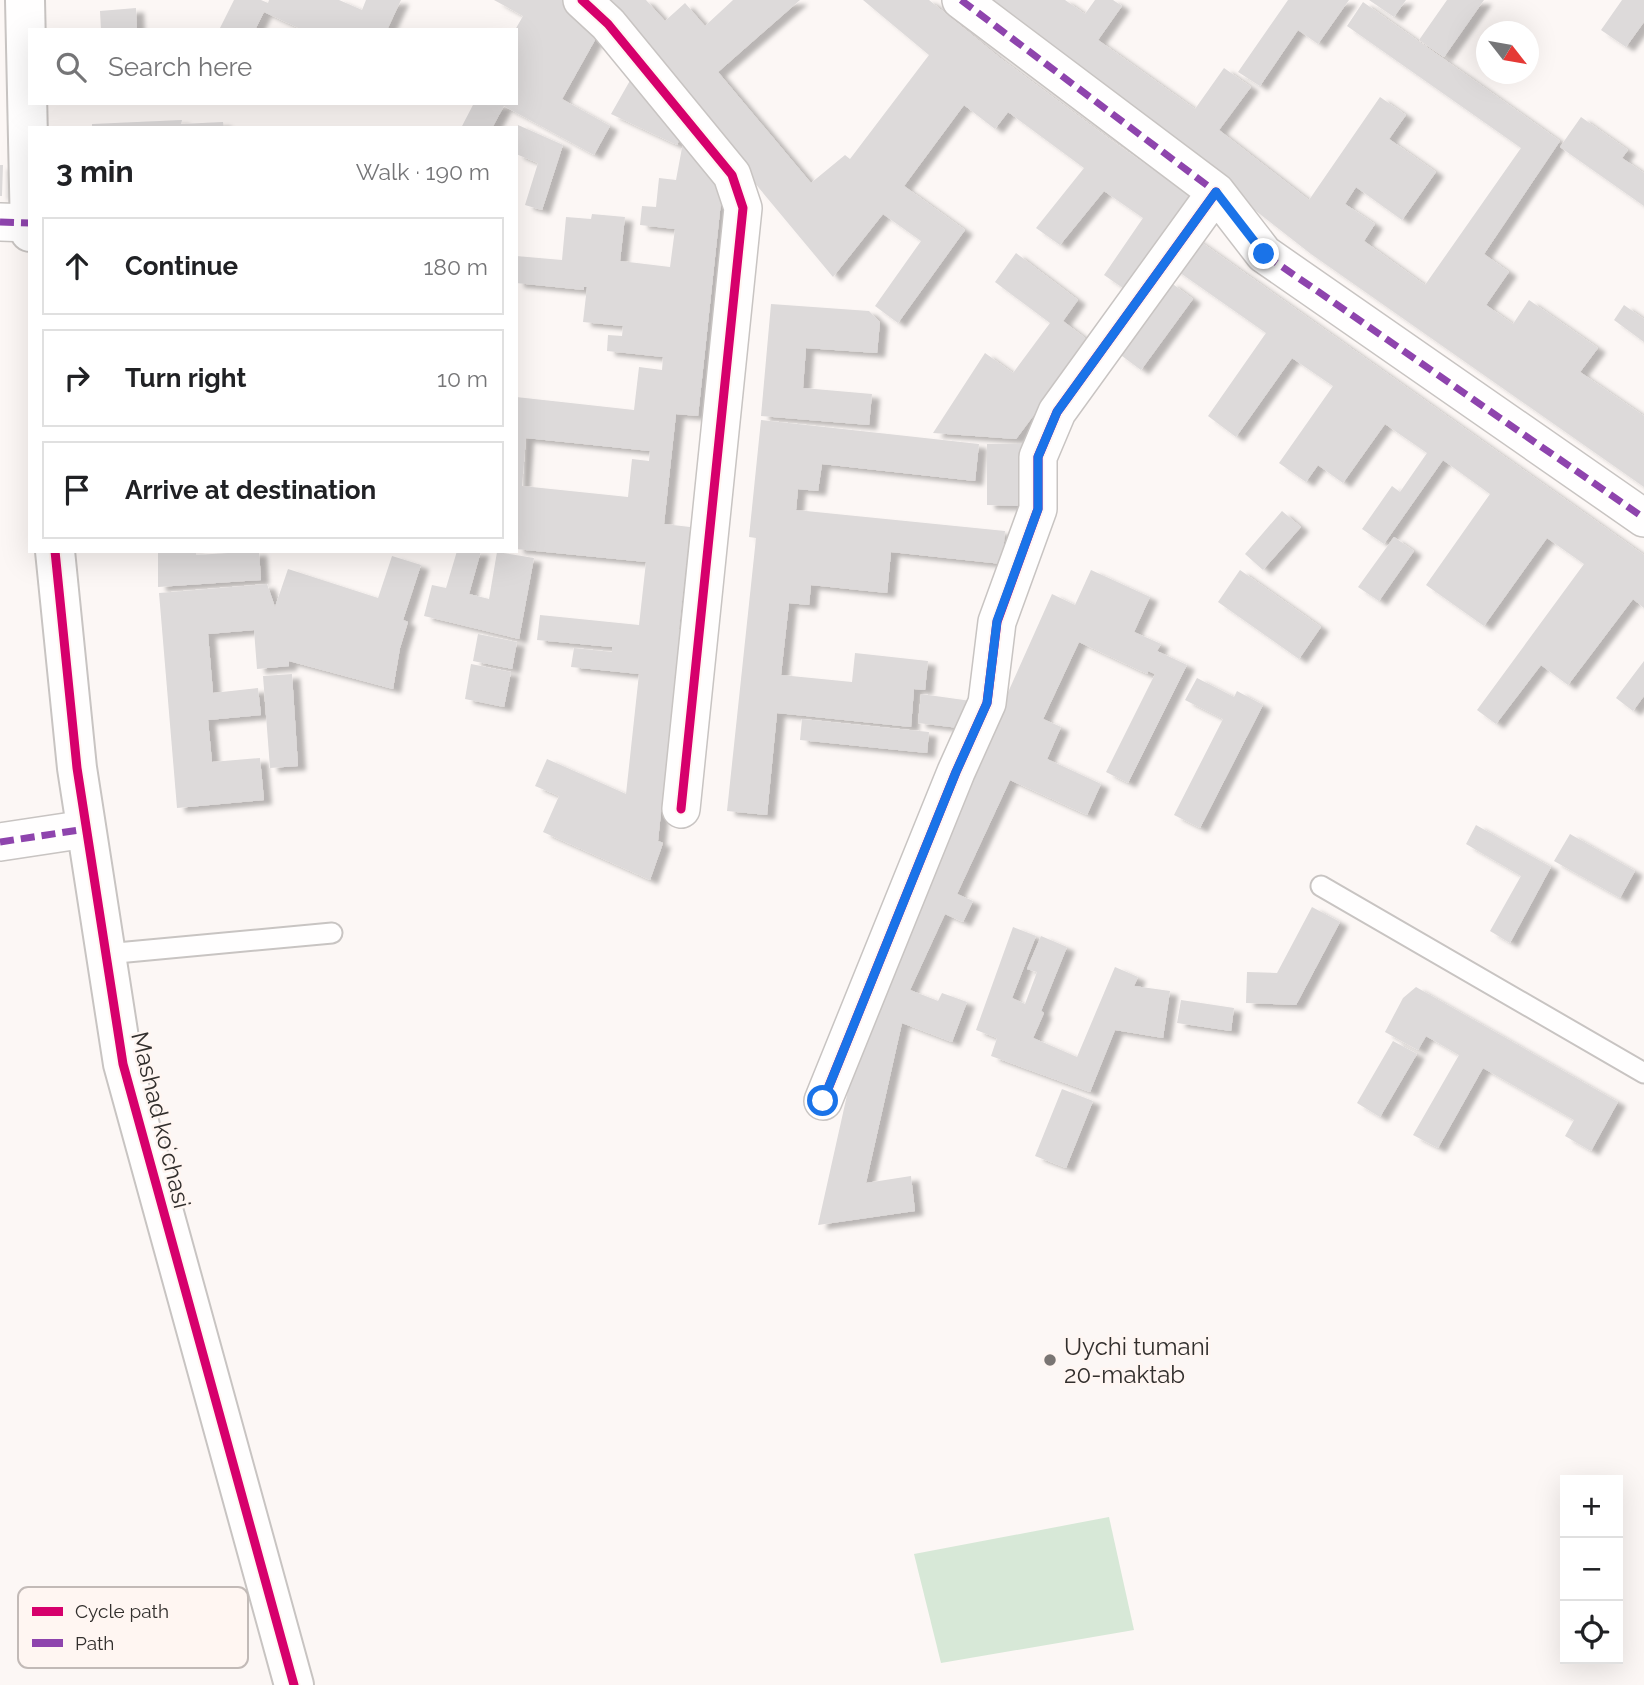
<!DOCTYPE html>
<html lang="en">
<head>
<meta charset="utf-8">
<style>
	body { margin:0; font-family:Raleway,sans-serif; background:#f2f2f2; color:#202124 }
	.controls { position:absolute; right:21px; bottom:21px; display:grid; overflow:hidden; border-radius:0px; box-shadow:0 7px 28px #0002 }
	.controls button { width:63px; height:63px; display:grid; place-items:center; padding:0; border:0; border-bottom:2px solid #e0e0e0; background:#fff; color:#202124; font:35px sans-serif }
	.compass { position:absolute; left:1476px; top:21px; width:63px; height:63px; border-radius:50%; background:#fff; box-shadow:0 7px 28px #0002; rotate:121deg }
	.stop { position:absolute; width:21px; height:21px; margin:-16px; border:5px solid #1a73e8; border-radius:50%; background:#fff }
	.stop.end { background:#1a73e8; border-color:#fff; box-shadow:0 2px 7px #0008 }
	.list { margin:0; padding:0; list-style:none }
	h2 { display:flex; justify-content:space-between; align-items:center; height:91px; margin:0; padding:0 28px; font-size:30px }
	h2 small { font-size:23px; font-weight:400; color:#757577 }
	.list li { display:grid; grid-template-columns:46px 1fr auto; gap:21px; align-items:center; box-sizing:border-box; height:98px; margin:0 14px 14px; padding:0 14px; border:2px solid #e0e0e0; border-radius:0px }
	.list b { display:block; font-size:26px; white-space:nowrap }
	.list em { font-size:23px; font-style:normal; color:#757577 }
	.icon { flex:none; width:38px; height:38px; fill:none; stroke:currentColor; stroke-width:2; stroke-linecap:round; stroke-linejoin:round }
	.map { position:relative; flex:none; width:1644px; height:1685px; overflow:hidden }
	.search { position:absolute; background:#fff; box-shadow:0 7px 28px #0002; left:28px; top:28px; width:490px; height:77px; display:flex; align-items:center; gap:18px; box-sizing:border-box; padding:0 24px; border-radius:0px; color:#757577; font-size:26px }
	.panel { position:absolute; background:#fff; box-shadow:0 7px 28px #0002; left:28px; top:126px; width:490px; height:427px; border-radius:0px }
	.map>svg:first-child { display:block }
	.green { fill:#d7e8d7 }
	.building { fill:#dddada; fill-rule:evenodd; filter:url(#shadow) }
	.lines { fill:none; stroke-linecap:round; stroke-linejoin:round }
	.service-casing { stroke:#c8c4c2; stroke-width:23 }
	.minor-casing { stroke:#c8c4c2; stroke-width:40 }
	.tertiary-casing { stroke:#c8c4c2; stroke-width:42 }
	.service { stroke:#fffefe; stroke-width:19 }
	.minor { stroke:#fffefe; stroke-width:37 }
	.tertiary { stroke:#fffefe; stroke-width:38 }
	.quiet { stroke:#8e44ad; stroke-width:7; stroke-dasharray:14 7; stroke-linecap:butt }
	.cycleway-casing { stroke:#fff6f2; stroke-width:13 }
	.cycleway { stroke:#d6006c; stroke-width:9 }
	.route { stroke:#1a73e8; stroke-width:9 }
	.poi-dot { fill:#797573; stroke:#fff6f2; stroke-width:2.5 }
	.labels { text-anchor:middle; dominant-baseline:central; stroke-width:5; stroke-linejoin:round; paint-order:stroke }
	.street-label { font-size:24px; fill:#322f2d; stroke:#fff6f2 }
	.poi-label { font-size:24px; fill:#322f2d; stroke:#fff6f2; text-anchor:start }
	.key { fill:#fff6f2; stroke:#c2bab7; stroke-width:2 }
	.key-label { font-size:19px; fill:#322f2d }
</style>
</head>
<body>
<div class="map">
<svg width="1644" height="1685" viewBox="0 0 1644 1685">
	<defs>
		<filter id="shadow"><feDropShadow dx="8" dy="4.5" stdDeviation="2" flood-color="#0004"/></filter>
	</defs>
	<rect width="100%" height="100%" fill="#fcf7f5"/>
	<!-- green -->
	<path class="green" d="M1109,1517L1134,1630L941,1663L914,1554Z"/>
	<!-- building -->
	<path class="building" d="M234,0H261L268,3L269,0H339L362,10L366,0H401L387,30H303L264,12L255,30H219Z
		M494,0H565L600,31L562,99L610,126L594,155L504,106L492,128H461L474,103H516L515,30L523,16Z
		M596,0H646L665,21L685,3L705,26L733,0H800L718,72L811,183L845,155L850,159L929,55L863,0H929L1000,58L1108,138L1201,203L1136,297L1104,275L1143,218L1104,191L1060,245L1036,228L1084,168L1008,112L995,129L964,105L904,186L965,230L898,323L875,306L921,241L883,214L833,277L659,68Z
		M986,0H1065L1085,14L1095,0H1113L1122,6L1098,40L1195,109L1224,68L1251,87L1219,130L1309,200L1380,97L1406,115L1389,139L1436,172L1402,220L1356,187L1345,204L1375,224L1364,241L1425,285L1521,148L1347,26L1363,2L1560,141L1484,254L1509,272L1486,305L1513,324L1529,300L1598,348L1580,372L1644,416V487L1311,254Z
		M1288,0H1349L1318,44L1298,30L1260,86L1238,72Z
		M1369,0H1406L1394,17Z
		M1447,0H1484L1444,57L1419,40Z
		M1622,0H1644V22L1626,47L1601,30Z
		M136,8L137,30H101L100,11Z
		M632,77L681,136L677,145L611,114Z
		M1581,117L1628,150L1622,158L1644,173V206L1560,147Z
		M182,120L181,124L223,122L224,128H92V124Z
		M518,125L563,145L542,210L525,205L538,163L516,154Z
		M684,137L723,183L698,416L676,414L664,524L690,527L679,629L684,630L679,678H675L658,841L663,843L650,880L543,832L559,796L535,786L547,759L626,794L639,674L571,667L574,648L612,652V647L537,640L540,615L639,625L646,562L516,549V397L634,410L639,367L662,370L663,357L607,351L608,335L622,336L623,326L583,322L587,287H584V290L516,283V256L562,260L566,217L591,219L592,214L625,217L620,261L670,267L675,229L640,225L642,206L656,207L659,178L676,180ZM526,438L650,451L649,461L632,459L628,497L522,486Z
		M0,165H3L2,196H0Z
		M1191,235L1644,555V608L1633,599L1568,685L1541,665L1496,724L1477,710L1584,564L1547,538L1484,626L1426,585L1490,494L1443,460L1384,544L1362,529L1392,486L1400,492L1427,453L1385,424L1343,483L1318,465L1306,482L1279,463L1333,386L1292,358L1236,437L1208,416L1266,333L1169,265Z
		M1016,253L1078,300L1063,321L1089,341L1016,439L933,433L985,353L1013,373L1050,323L995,282Z
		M1170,282L1193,299L1141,370L1118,353Z
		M771,304L869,311L880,322L877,353L806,348L803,388L872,394L869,425L761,416Z
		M1624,305L1644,319V342L1614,320Z
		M761,420L979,444L975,481L822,464L818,491L798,489L796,510L1005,531L1002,564L891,552L887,593L811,585L809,605L789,603L781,675L852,682L855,653L928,661L925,690L914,689L911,727L777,713L767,815L727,811L756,538L749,537Z
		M987,444H1023L1022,506L987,505Z
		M1282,511L1301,527L1263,570L1245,554Z
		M1394,537L1414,551L1379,601L1358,587Z
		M158,551H196V555L259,551L261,580L158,587Z
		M457,551H481L469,594L489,599L497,552L534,558L519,639L424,616L432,585L446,588Z
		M392,556L421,565L403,620L408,622L400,648L393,689L289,661V666L257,669L254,630L208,634L213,693L258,688L261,715L208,720L212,762L260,758L264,800L177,808L159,593L267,584L275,607L288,569L378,598Z
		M1091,570L1150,597L1134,632L1161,644L1157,651L1187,665L1128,783L1106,772L1155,674L1148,671L1147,674L1079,642L1043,719L1061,727L1047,759L1101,784L1087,815L1010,780L957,894L973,901L963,922L945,914L910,990L938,1001L942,993L967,1002L952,1042L902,1023L866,1183L911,1176L915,1211L818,1225L866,1010L1052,594L1075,605Z
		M1240,570L1321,627L1299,659L1218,602Z
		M478,634L517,642L512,669L473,661Z
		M1644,661V696L1633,711L1616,698Z
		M471,664L511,672L504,707L465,699Z
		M292,674L298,766L270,768L263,676Z
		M1197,678L1234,697L1237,691L1263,705L1200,828L1174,815L1223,719L1185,700Z
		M921,694L971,701L967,729L918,723Z
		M802,719L929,732L927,753L800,740Z
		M1476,825L1551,867L1510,943L1490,931L1521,876L1466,844Z
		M1570,834L1635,871L1620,898L1554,861Z
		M1312,907L1340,922L1296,1005L1246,1003L1247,972L1277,973Z
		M1013,927L1036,936L1012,998L1025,1004L1037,972L1027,969L1041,936L1067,947L1041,1011L1044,1013L1033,1038L1077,1057L1115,967L1138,977L1134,986L1170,991L1163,1038L1115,1030L1090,1092L991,1056L997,1038L976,1030Z
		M1416,987L1618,1102L1591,1151L1565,1136L1574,1120L1483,1068L1438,1148L1413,1135L1459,1055L1426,1036L1418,1050L1385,1032L1403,998Z
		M1181,1000L1234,1008L1231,1031L1177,1023Z
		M1393,1041L1417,1054L1380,1117L1357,1103Z
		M1062,1089L1093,1101L1066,1168L1035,1156Z"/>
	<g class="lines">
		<defs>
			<path id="service" d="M1321,886L1644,1073
				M106,954L332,933"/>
			<path id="minor" d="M582,0L608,24L732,175L743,208L681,809
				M961,0L1216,192L1264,254L1644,518
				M0,222L30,223
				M0,842L86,829
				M823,1101L956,772L987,703L997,622L1038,509V457L1057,412L1216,192"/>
			<path id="tertiary" d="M25,0L30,232
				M55,551L77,768L123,1064L294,1685"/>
		</defs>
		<!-- service casing -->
		<use href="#service" class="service-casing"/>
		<!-- minor casing -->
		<use href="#minor" class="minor-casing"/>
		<!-- tertiary casing -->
		<use href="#tertiary" class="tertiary-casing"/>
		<!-- service -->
		<use href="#service" class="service"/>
		<!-- minor -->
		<use href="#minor" class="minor"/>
		<!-- tertiary -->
		<use href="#tertiary" class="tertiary"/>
		<!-- quiet -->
		<path class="quiet" d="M961,0L1216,192L1264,254L1644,518
			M0,222L30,223
			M0,842L86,829"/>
		<defs>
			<path id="cycleway" d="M582,0L608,24L732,175L743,208L681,809
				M55,551L77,768L123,1064L294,1685
				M823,1101L956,772L987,703L997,622L1038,509V457L1057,412L1216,192"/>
		</defs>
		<!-- cycleway casing -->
		<use href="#cycleway" class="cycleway-casing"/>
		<!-- cycleway -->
		<use href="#cycleway" class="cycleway"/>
	</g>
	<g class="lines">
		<!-- route -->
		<path class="route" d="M823,1101L956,772L987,703L997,621L1038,509V457L1057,412L1216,192L1264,254"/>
	</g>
	<!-- markers -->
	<circle class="poi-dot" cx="1050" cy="1360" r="7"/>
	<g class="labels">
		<!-- street labels -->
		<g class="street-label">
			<text transform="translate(161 1120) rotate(76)">Mashad koʻchasi</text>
		</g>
		<!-- poi labels -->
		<g class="poi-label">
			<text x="1064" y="1346">Uychi tumani<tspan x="1064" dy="28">20-maktab</tspan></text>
		</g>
	</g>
	<!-- legend -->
	<rect x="18" y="1587" width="230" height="81" rx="10" class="key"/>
	<rect x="32" y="1607" width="31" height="9" fill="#d6006c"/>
	<rect x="32" y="1639" width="31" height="8" fill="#8e44ad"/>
	<g class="key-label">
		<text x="75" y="1618">Cycle path</text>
		<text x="75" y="1650">Path</text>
	</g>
</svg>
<div class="controls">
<button>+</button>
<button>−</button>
<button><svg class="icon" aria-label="locate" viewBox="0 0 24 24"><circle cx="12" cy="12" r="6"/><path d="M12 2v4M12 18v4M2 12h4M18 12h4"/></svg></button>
</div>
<svg class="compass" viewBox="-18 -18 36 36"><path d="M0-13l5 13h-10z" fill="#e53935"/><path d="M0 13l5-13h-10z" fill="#757577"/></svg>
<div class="stop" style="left:823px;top:1101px"></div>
<div class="stop end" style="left:1264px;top:254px"></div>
<div class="search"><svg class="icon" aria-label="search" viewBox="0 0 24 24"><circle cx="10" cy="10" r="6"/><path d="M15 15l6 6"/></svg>Search here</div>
<section class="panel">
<h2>3 min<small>Walk · 190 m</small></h2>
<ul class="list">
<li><svg class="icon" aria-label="ahead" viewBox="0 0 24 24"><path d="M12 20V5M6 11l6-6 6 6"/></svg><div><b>Continue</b></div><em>180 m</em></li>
<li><svg class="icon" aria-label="right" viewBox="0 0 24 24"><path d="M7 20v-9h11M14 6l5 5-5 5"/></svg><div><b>Turn right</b></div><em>10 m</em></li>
<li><svg class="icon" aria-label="arrive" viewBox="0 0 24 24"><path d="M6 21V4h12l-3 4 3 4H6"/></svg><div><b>Arrive at destination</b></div></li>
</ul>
</section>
</div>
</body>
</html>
